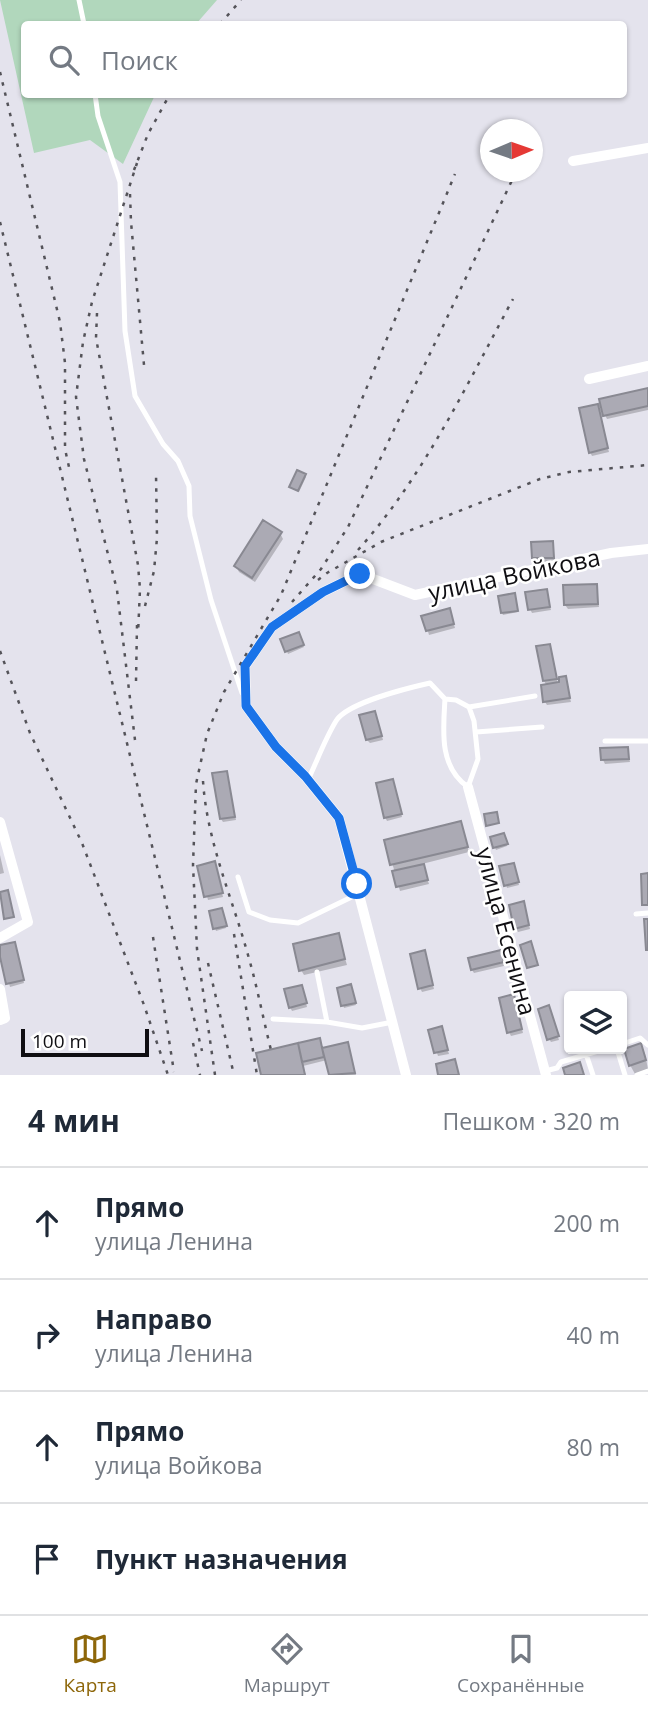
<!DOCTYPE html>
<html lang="ru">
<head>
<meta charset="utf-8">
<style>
	body { margin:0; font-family:"Open Sans",sans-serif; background:#f6f6f7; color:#1f2937 }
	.controls { position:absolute; right:21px; bottom:21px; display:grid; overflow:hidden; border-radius:7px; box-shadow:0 2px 5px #0004 }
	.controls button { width:63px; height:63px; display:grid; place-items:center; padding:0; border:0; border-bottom:2px solid #e0e1e3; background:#fff; color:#1f2937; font:35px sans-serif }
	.compass { position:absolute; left:480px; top:119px; width:63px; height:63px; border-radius:50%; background:#fff; box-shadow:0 2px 5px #0004; rotate:88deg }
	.scale { position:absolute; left:21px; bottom:18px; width:128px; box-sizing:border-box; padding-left:7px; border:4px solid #0f0e12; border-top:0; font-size:19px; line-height:24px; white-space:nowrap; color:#0f0e12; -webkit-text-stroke:5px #fff; paint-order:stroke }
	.stop { position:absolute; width:21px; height:21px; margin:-16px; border:5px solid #1a73e8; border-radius:50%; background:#fff }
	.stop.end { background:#1a73e8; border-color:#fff; box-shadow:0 2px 7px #0008 }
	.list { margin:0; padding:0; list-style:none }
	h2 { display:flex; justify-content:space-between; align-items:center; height:91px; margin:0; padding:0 28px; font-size:30px }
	h2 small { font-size:23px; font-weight:400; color:#747a83 }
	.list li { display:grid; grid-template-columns:46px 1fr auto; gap:21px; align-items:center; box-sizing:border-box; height:112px; padding:0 28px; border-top:2px solid #e0e1e3 }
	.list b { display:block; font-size:26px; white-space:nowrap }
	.list p { margin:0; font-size:23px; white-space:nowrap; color:#747a83 }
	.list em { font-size:23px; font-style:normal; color:#747a83 }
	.icon { flex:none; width:38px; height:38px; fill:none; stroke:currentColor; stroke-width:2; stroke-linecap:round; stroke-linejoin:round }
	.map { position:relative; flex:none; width:648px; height:1075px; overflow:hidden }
	.search { position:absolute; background:#fff; box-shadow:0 2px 5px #0004; left:21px; right:21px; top:21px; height:77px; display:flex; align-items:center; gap:18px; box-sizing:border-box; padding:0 24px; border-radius:7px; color:#747a83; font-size:26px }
	.sheet { height:539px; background:#fff }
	nav { display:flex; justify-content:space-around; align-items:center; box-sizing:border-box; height:98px; border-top:2px solid #e0e1e3; background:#fff; font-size:19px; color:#747a83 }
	nav a { display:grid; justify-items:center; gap:4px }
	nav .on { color:#8d6609 }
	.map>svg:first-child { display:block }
	.green { fill:#b1d7bc }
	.shadow { fill:#0003 }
	.building { fill:#abaab4; stroke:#898992; stroke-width:2 }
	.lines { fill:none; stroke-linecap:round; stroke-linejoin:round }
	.service { stroke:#fff; stroke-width:5 }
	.minor { stroke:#fff; stroke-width:10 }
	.rail { stroke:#545359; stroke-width:2.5; stroke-dasharray:3.5 7; stroke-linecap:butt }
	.route { stroke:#1a73e8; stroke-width:9 }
	.labels { text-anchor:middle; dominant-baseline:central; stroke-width:5; stroke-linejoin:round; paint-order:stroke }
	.street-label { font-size:24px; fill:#0f0e12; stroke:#fff }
</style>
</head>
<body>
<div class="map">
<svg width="648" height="1075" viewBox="0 0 648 1075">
	<rect width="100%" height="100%" fill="#e4e3ed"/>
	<!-- green -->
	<path class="green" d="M0,0H217L196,24H24V94L155,95L123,164L90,140L34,153Z"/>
	<!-- shadow -->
	<path class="shadow" d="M648,390V410L607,419L605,415Z
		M597,406L609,452L592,456L590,452Z
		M305,475L306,477L299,492L293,489L291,487Z
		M280,533L283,539L255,582L239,572L236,566Z
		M552,543L555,561L535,562L533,558Z
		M596,586L599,607L568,609L565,605Z
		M546,591L551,610L532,613L530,609Z
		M515,597L518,612L503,615L502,613Z
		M450,610L455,628L429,635L424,617Z
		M298,634L304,647L288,654L282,640Z
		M549,646L559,688L565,678L571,702L547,705L545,702L543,687L547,686L544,681Z
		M377,717L383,740L370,743L367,740Z
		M627,748L630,762L605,764L603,760Z
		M226,773L236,820L223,822L221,819Z
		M393,781L402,817L387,821L385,817Z
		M461,823L469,852L422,864L429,884L400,891L386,841Z
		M505,837L507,846L496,850L492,838Z
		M0,855L4,873L0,874Z
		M199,867H216L223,897L208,900Z
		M514,867L519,885L507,888L502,868Z
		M525,907L530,929L518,932L516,928Z
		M222,912L226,928L216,931L211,913Z
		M338,935L347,965L304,975L301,970Z
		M0,947L16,948L24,983L10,987Z
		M426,956L434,989L422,992L420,988Z
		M502,956L504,966L474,973L472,970L470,960Z
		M352,988L356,1005L344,1008L339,989Z
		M303,990L307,1007L292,1011L290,1007Z
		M515,1000L523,1033L511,1036L509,1032Z
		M550,1011L559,1040L551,1042L549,1039Z
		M441,1028L449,1054L438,1056L430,1031Z
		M321,1044L323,1050L349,1048L356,1075H330L327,1060L303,1066L306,1075H263Z
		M640,1045L645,1054L648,1069L635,1074L630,1065Z"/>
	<!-- building -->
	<path class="building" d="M648,388V406L603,416L599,399Z
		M598,404L608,448L589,453L579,408Z
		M297,470L306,474L298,491L289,487Z
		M263,520L282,532L252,578L234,566Z
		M553,541L554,558H532L531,542Z
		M597,584L598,604L564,605L563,585Z
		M547,589L550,607L528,610L525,592Z
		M515,593L518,611L501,613L498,596Z
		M450,608L454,624L426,631L421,616Z
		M299,632L304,645L285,652L280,639Z
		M550,644L557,679L543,681L536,646Z
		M566,676L570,698L543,702L541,685L559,682V677Z
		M375,711L382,736L366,740L359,715Z
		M628,747L629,759L601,760L600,748Z
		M227,771L235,817L220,819L212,773Z
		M393,779L402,814L384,818L376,783Z
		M497,812L499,823L486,826L484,814Z
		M461,821L468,847L390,865L384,840Z
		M504,833L508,844L493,848L490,837Z
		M215,861L223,893L204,897L197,866Z
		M514,863L519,882L504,886L499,866Z
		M424,864L428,880L396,887L392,871Z
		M648,873V905H642L641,874Z
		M8,890L14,917L4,919L0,892Z
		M524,901L529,925L514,929L509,905Z
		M222,908L227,926L213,929L209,911Z
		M644,919H648V950H646Z
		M339,933L345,959L299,971L293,944Z
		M531,941L538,965L527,968L520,945Z
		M15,942L24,980L6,984L0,957V945Z
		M425,950L433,985L418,989L410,954Z
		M501,950L504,962L471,970L468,958Z
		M351,984L356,1003L341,1006L337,988Z
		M302,985L307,1003L289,1008L284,989Z
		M514,994L522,1029L507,1033L499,998Z
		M549,1005L559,1036L547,1040L538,1009Z
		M442,1026L448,1050L434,1053L428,1030Z
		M320,1038L324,1057L302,1062L298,1043Z
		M348,1042L355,1073L329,1075L322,1048Z
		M298,1043L305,1075H261L256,1053Z
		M641,1043L646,1060L629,1066L624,1049Z
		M455,1059L459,1075H438L436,1064Z
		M580,1062L584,1075H565L563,1068Z"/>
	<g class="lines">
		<!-- service -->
		<path class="service" d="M79,0L84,24
			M95,94L98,116L120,182L125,331L135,396L163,444L178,461L189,486L190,516L211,600L242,693
			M469,707L535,696
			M476,732L542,727
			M605,741H648
			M308,780C317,761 325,739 336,721C347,703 408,688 430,683L445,699L456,700L469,707L474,721L478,759L468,787C439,767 443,731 445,699
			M238,877L249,912L270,920L298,923L360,893
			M636,914L648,913
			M317,972L327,1022
			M273,1019L327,1022L362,1028L393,1022
			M622,1044L640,1038L648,1045
			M617,1049L625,1075
			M586,1054L593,1075
			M545,1071L557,1068L561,1062L605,1049
			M637,1075L648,1071"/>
		<!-- minor -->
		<path class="minor" d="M573,161L648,148
			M589,379L648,366
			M468,787L546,1075
			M0,822L28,922L0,938
			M0,989L5,1018L0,1020
			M406,1075L339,818L305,776L276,747L246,706L245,666L272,627L323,592L360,574L415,595L611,553L648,549"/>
		<!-- rail -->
		<path class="rail" d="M220,24L241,0
			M0,72L60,322L65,363V449L69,467
			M134,170L148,134L170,94
			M130,194L131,222L144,365
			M0,222L202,1051
			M97,313L96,338L138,565L140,589L138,634
			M358,550C424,476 466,386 513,299
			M318,580L327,573L381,542L540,479L569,472L648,465
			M292,602L321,569L348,527L514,176
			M145,606L154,571L157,538L156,473
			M0,651L30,733L82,843L144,1005L168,1075
			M136,681L137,625
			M135,740L117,590L84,459L76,397L83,342L92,302L137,163
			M203,781C207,842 232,897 248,955C257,986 263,1018 271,1050
			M234,934L257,1075
			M153,937L174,1072
			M208,963L234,1075
			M193,1043L200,1075
			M215,1075L197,949L193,865L196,784L207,734L224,692L281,595L455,174"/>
	</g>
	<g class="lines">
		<!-- route -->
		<path class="route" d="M357,884L339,818L305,776L276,747L246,706L245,666L272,627L323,592L360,574"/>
	</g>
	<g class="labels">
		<!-- street labels -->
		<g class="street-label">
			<text transform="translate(514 574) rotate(-12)">улица Войкова</text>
			<text transform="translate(507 931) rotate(75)">улица Есенина</text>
		</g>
	</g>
</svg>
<div class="controls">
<button><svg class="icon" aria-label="layers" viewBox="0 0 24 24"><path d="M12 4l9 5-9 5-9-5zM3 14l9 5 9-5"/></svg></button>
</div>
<svg class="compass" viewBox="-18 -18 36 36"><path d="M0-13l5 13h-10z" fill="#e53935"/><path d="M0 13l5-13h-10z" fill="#747a83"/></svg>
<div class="scale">100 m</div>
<div class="stop" style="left:357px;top:884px"></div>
<div class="stop end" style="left:360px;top:574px"></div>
<div class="search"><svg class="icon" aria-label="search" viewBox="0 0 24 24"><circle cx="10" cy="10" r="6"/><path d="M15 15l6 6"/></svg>Поиск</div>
</div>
<section class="sheet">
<h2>4 мин<small>Пешком · 320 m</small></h2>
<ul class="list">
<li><svg class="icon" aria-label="ahead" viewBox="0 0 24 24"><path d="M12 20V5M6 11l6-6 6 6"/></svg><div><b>Прямо</b><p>улица Ленина</p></div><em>200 m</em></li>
<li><svg class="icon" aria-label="right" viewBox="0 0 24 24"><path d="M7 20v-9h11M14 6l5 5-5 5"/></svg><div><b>Направо</b><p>улица Ленина</p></div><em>40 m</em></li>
<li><svg class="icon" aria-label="ahead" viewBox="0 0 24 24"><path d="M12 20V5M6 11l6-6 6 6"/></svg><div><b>Прямо</b><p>улица Войкова</p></div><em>80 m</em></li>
<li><svg class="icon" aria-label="arrive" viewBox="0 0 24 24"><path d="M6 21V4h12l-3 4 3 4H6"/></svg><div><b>Пункт назначения</b></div></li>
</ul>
</section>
<nav>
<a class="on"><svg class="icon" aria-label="map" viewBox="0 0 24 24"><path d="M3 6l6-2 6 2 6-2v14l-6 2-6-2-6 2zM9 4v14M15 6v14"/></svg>Карта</a>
<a><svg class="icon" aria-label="directions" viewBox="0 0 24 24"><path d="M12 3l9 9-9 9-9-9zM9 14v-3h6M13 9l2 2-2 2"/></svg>Маршрут</a>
<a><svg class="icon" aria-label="saved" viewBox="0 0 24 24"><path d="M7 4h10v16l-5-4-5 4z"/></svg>Сохранённые</a>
</nav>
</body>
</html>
